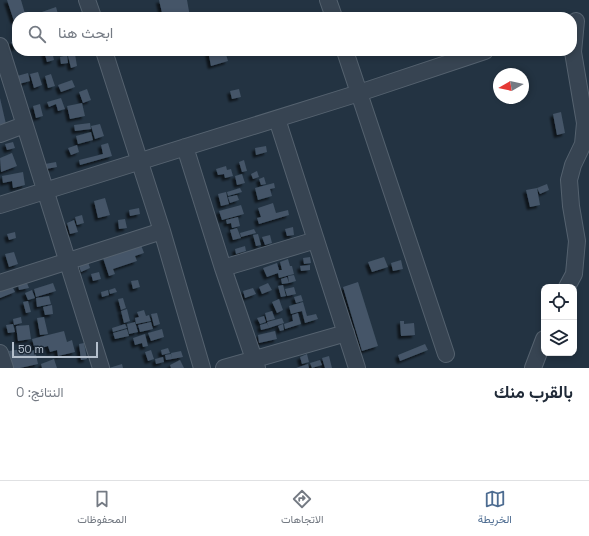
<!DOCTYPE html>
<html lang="ar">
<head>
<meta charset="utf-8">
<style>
	body { margin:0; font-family:"Space Grotesk",Vazirmatn,sans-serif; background:#f2f2f3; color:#1f2937; direction:rtl }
	.controls { position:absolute; right:12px; bottom:12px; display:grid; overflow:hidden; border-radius:8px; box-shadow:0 2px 6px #0003 }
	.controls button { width:36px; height:36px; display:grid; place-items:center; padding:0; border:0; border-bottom:1px solid #e0e1e3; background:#fff; color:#1f2937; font:20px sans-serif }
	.compass { position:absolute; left:493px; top:68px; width:36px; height:36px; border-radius:50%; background:#fff; box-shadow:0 2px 6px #0003; rotate:261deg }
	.scale { position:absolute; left:12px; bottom:10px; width:86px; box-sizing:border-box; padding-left:4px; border:2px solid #b4bfcc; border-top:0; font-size:11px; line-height:14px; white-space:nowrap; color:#b4bfcc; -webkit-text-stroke:3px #1c2937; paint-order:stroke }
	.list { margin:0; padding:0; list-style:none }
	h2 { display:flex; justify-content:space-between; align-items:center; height:52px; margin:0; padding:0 16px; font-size:17px }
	h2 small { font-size:13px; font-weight:400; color:#747a83 }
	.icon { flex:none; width:22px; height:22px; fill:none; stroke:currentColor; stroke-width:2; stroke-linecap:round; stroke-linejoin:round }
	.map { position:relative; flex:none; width:589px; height:368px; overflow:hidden; direction:ltr }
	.search { position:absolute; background:#fff; box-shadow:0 2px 6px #0003; left:12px; right:12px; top:12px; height:44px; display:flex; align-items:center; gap:10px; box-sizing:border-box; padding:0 14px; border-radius:16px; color:#747a83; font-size:15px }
	.sheet { height:112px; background:#fff }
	nav { display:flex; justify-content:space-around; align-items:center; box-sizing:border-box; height:56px; border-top:1px solid #e0e1e3; background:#fff; font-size:11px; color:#747a83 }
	nav a { display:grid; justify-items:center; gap:2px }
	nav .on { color:#4d6c91 }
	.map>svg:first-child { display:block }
	.building { fill:#445567; filter:url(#shadow) }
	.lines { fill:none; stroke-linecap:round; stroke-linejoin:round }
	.minor-casing { stroke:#55626f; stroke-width:18 }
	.minor { stroke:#374452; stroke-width:16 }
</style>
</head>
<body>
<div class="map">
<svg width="589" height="368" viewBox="0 0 589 368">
	<defs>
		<filter id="shadow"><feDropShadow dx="-3" dy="3" stdDeviation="1" flood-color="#0009"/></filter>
	</defs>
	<rect width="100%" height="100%" fill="#233342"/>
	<!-- building -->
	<path class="building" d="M7,0H21L26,17H17V20L14,21Z
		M159,0H187L190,17H163Z
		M56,7L58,14L49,17H40L39,13Z
		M17,40V47L14,48L11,42Z
		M44,51H52L54,60L47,62Z
		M208,51H225L228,61L211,66Z
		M75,54L77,66L71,68L68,56Z
		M67,55L68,63L61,64L60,57Z
		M38,72L42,85L34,88L30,74Z
		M28,73L30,81L19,84L17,76Z
		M51,74L55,86L48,88L45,76Z
		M72,80L75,87L61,92L58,85Z
		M87,89L91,100L83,103L79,92Z
		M239,89L241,97L232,99L230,91Z
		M0,98L6,124L0,125Z
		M61,98L65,109L58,111L56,104L49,107L47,102Z
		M82,103L85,116L70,119L67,106Z
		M40,104L43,116L36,118L33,106Z
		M561,112L565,133L557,135L553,114Z
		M90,123L91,129L75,131L74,125Z
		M100,124L104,136L95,139L91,126Z
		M91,132L93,140L78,144L76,136Z
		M13,142L15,148L7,150L5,144Z
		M108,143L112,156L80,165L79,160L103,154L101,145Z
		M77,145L79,152L71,155L68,148Z
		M266,146L267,152L256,155L255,148Z
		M12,153L17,166L1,172L0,158Z
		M244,160L247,171L242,172L239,162Z
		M56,162L57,167L46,169L45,164Z
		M226,166L227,170L231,169L233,176L225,178L224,174L218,175L216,169Z
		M257,171L259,177L253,179L251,174Z
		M23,172L25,185L13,188L12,181L3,183L2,176Z
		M242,174L245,183L237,185L235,176Z
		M264,177L266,184L261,185L259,179Z
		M274,183L275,188L270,189L272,196L258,200L255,188Z
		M547,184L549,190L540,194L537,188Z
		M240,188L242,192L228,196L227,192Z
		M537,188L540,205L530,207L526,190Z
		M226,192L229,204L221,206L218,194Z
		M237,195L239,200L230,203L228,197Z
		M105,198L110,215L98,218L94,201Z
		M273,203L276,213L288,210L289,215L259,224L257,218L261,217L258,208Z
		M241,205L244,214L222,220L219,211Z
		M139,208L140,214L130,216L129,210Z
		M82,215L84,223L77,225L75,217Z
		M238,217L240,226L232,228L231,223L227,224L226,220Z
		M125,219L127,228L119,229L118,220Z
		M74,220L78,232L70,234L67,223Z
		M293,227L294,235L287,236L285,229Z
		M237,228L241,238L233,240L230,230Z
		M254,229L256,233L241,237L240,233Z
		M15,232L16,238L9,240L7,234Z
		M258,234L261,245L256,246L253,235Z
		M270,235L272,243L265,245L262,237Z
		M141,245L144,253L135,256L137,261L113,269L115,274L109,276L103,258Z
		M245,246L246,251L236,254L235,249Z
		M14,252L18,264L9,267L5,254Z
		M310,257L311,263L304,264L303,258Z
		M384,257L388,267L372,272L368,262Z
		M288,259L290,266H292L294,274L279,278L278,273L267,277L263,268L277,263L279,270H282L280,262Z
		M401,260L403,269L393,271L391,263Z
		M88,262L90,268L81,272L79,266Z
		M310,265V270L301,271L300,266Z
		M99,272L101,279L93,281L91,274Z
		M294,275L296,281L289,283L288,276Z
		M287,277L289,283L282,284L281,279Z
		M138,280L140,287L133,289L131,281Z
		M358,282L378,346L362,351L343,287Z
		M27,283L29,288L19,290L18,285Z
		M53,283L56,291L36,297L34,289Z
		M268,283L272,290L262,294L259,287Z
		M283,285L286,296L281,297L278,286Z
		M12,286L15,292L0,298V290Z
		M294,287L296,294L287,296L285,289Z
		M115,288L117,292L110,294L109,290Z
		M253,288L256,294L245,298L243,291Z
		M32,290L35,298L28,300L25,293Z
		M108,290L109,295L102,297L101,292Z
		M301,295L303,301L296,303L294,297Z
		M49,296L51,304L37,307L36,298Z
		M123,298L126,308L121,310L118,299Z
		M279,299L283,310L277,313L272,302Z
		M28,301L31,312L26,313L23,302Z
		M303,302L307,316L316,314L318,319L305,323L302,311L291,314L289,306Z
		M52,305L53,314L45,315L43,307Z
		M127,309L130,321L124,323L121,311Z
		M144,310L146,316L149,315L151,321L136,324L135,318L139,317L137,312Z
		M272,311L275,319L267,321L265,313Z
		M157,313L160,324L154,326L151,314Z
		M298,313L301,324L285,329L284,324L293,321L292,315Z
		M264,316L266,322L260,324L257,318Z
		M21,317L22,323L14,325L13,319Z
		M44,317L48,334L40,335L37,318Z
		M282,318L284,323L269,328L267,322Z
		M400,321H404V324L414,323L415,335L401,336Z
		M135,322L138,332L129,334L127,324Z
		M151,322L153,329L140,332L138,325Z
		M267,323L269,328L261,330L260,325Z
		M13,324L15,332L8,333L6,325Z
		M125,324L127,328L113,332L112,328Z
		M283,324L284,330L280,331L278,326Z
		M29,325L31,339L18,341L16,326Z
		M127,329L129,336L115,339L113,333Z
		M162,329L164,337L151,341L148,333Z
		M64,331L67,342L72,340L75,352L58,356L57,350L50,352L48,346L35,350L32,339Z
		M275,331L277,339L259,343L258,335Z
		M145,334L148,346L143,347L142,343L135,345L133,338Z
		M84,343L87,359L81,360L79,344Z
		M425,344L428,350L400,361L398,355Z
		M168,348L170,353L162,355L161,350Z
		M22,349V353L35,350L38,364L20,368H0V360L10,358L9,351Z
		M151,350L154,359L148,361L145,352Z
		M181,351L183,357L172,359L171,353Z
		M171,354L172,359L166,360L165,355Z
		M307,354L309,362L302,364L300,357Z
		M329,356L332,368H325L322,358Z
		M163,357L164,362L156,364L155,359Z
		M54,359L57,368H42L41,364Z
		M180,360L184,368H171L170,365Z
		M320,360L322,365L312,368L310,363Z
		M122,364L123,368H109Z
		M308,364L309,368H296Z"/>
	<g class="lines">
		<defs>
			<path id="minor" d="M87,0L93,17
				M328,0L334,17
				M0,46L101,368
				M104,51L162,231L202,368
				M345,51L446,354
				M277,119L357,368
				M0,134L24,125
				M185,147L223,268L257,368
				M0,205L359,93L485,51
				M223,268L316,240
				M0,283L162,231
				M567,287L574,274L577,241L571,206L569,180L573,165L583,144L585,123L573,52L576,21
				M0,353L5,368
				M224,368L346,333
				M533,368L544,339"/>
		</defs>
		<!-- minor casing -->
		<use href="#minor" class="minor-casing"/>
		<!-- minor -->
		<use href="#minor" class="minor"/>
	</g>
</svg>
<div class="controls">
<button><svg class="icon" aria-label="locate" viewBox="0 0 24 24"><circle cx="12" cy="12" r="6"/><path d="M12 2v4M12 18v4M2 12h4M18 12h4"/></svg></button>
<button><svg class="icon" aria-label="layers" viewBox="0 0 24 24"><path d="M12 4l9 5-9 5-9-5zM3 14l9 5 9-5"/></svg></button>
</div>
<svg class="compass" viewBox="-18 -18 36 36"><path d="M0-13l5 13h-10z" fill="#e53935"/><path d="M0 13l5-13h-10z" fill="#747a83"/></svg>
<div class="scale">50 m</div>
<div class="search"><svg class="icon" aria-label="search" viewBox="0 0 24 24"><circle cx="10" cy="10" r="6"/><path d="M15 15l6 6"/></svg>ابحث هنا</div>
</div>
<section class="sheet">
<h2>بالقرب منك<small>النتائج: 0</small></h2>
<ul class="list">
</ul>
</section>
<nav>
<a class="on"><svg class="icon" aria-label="map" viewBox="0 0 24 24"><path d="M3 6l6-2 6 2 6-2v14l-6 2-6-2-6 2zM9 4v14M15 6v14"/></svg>الخريطة</a>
<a><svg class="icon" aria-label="directions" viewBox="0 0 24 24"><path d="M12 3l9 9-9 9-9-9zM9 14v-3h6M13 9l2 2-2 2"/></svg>الاتجاهات</a>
<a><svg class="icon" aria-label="saved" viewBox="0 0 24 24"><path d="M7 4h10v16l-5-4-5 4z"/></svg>المحفوظات</a>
</nav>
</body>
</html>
